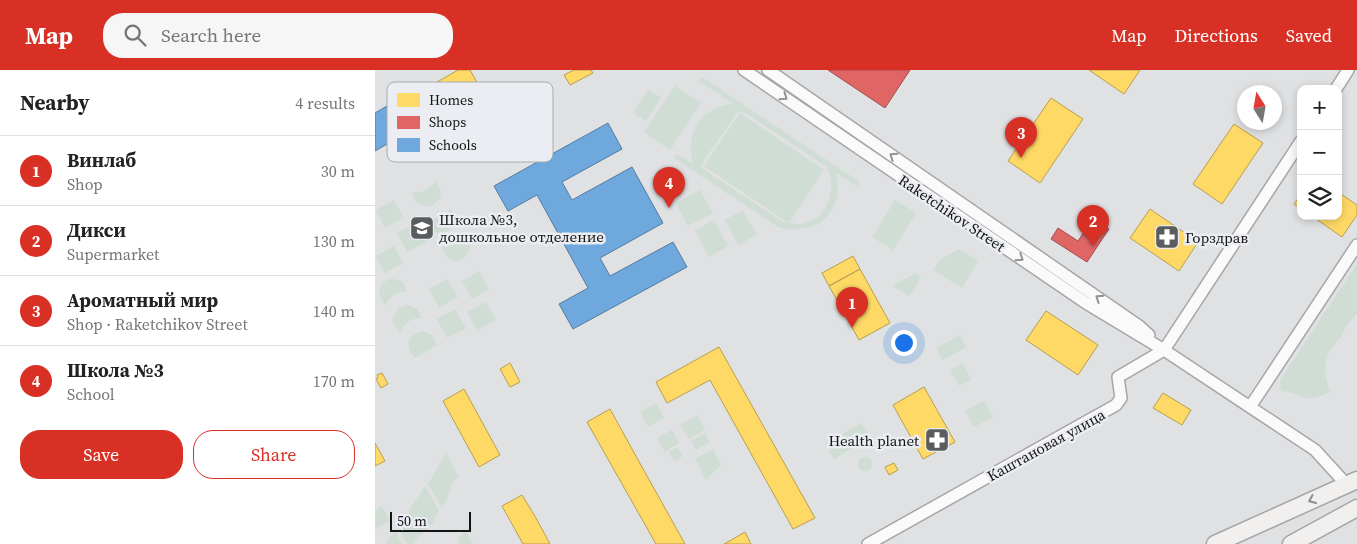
<!DOCTYPE html>
<html lang="en">
<head>
<meta charset="utf-8">
<style>
	body { margin:0; font-family:"Source Serif 4",serif; background:#f6f6f6; color:#222 }
	.controls { position:absolute; right:15px; top:15px; display:grid; overflow:hidden; border-radius:10px; box-shadow:0 2px 8px #0003 }
	.controls button { width:45px; height:45px; display:grid; place-items:center; padding:0; border:0; border-bottom:1px solid #e0e0e0; background:#fff; color:#222; font:25px sans-serif }
	.compass { position:absolute; left:862px; top:15px; width:45px; height:45px; border-radius:50%; background:#fff; box-shadow:0 2px 8px #0003; rotate:349deg }
	.scale { position:absolute; left:15px; bottom:12px; width:81px; box-sizing:border-box; padding-left:5px; border:2px solid #131415; border-top:0; font-size:14px; line-height:18px; white-space:nowrap; color:#131415; -webkit-text-stroke:4px #ebedf2; paint-order:stroke }
	.you { position:absolute; left:528px; top:272px; width:18px; height:18px; margin:-12px; border:4px solid #fff; border-radius:50%; background:#1a73e8; box-shadow:0 0 0 8px #1a73e833 }
	.badge { display:grid; place-items:center; width:32px; height:32px; border-radius:50%; background:#d93025; color:#fff; font-size:16px; font-weight:700 }
	.pin { position:absolute; translate:-50% -41px; filter:drop-shadow(0 1px 2px #0008) }
	.pin::after { content:''; position:absolute; top:26px; width:18px; height:15px; background:inherit; clip-path:polygon(0 0,100% 0,50% 100%) }
	.list { margin:0; padding:0; list-style:none }
	h2 { display:flex; justify-content:space-between; align-items:center; height:65px; margin:0; padding:0 20px; font-size:21px }
	h2 small { font-size:16px; font-weight:400; color:#767676 }
	.list li { display:grid; grid-template-columns:32px 1fr auto; gap:15px; align-items:center; box-sizing:border-box; height:70px; padding:0 20px; border-top:1px solid #e0e0e0 }
	.list b { display:block; font-size:19px; white-space:nowrap }
	.list p { margin:0; font-size:16px; white-space:nowrap; color:#767676 }
	.list em { font-size:16px; font-style:normal; color:#767676 }
	.actions { display:flex; gap:10px; padding:15px 20px }
	.actions a { flex:1; padding:11px 0; border:1px solid #d93025; border-radius:20px; text-align:center; font-size:18px; color:#d93025 }
	.actions .main { background:#d93025; color:#fff }
	.icon { flex:none; width:28px; height:28px; fill:none; stroke:currentColor; stroke-width:2; stroke-linecap:round; stroke-linejoin:round }
	.map { position:relative; flex:none; width:982px; height:474px; overflow:hidden }
	header { display:flex; align-items:center; gap:30px; box-sizing:border-box; height:70px; padding:0 25px; background:#d93025; color:#fff }
	header strong { font-size:24px }
	nav { display:flex; gap:28px; margin-inline-start:auto; font-size:18px }
	.search { width:350px; height:45px; background:#f6f6f6; display:flex; align-items:center; gap:12px; box-sizing:border-box; padding:0 18px; border-radius:20px; color:#767676; font-size:19px }
	main { display:flex }
	aside { flex:1; background:#fff }
	.map>svg:first-child { display:block }
	.green { fill:#d0ddd4; fill-rule:evenodd }
	.homes { fill:#ffd966; stroke:#b89e4e }
	.shops { fill:#e06666; stroke:#a24d4e }
	.schools { fill:#6fa8dc; stroke:#537ca0 }
	.lines { fill:none; stroke-linecap:round; stroke-linejoin:round }
	.street-casing { stroke:#a5a6a8; stroke-width:14 }
	.secondary-casing { stroke:#a5a6a8; stroke-width:19 }
	.street { stroke:#fafafb; stroke-width:11 }
	.secondary { stroke:#f2efef; stroke-width:16 }
	.oneway { stroke:#929294 }
	.oneway2 { stroke:#8e8c8d }
	.labels { text-anchor:middle; dominant-baseline:central; stroke-width:5; stroke-linejoin:round; paint-order:stroke }
	.street-label { font-size:15px; fill:#131415; stroke:#ebedf2 }
	.poi-label { font-size:15px; fill:#131415; stroke:#ebedf2; text-anchor:start }
	.key { fill:#ebedf2; stroke:#aaacb0; stroke-width:1 }
	.key-label { font-size:14px; fill:#131415 }
</style>
</head>
<body>
<header>
<strong>Map</strong>
<div class="search"><svg class="icon" aria-label="search" viewBox="0 0 24 24"><circle cx="10" cy="10" r="6"/><path d="M15 15l6 6"/></svg>Search here</div>
<nav><a>Map</a><a>Directions</a><a>Saved</a></nav>
</header>
<main>
<aside>
<h2>Nearby<small>4 results</small></h2>
<ul class="list">
<li><span class="badge">1</span><div><b>Винлаб</b><p>Shop</p></div><em>30 m</em></li>
<li><span class="badge">2</span><div><b>Дикси</b><p>Supermarket</p></div><em>130 m</em></li>
<li><span class="badge">3</span><div><b>Ароматный мир</b><p>Shop · Raketchikov Street</p></div><em>140 m</em></li>
<li><span class="badge">4</span><div><b>Школа №3</b><p>School</p></div><em>170 m</em></li>
</ul>
<div class="actions"><a class="main">Save</a><a>Share</a></div>
</aside>
<div class="map">
<svg width="982" height="474" viewBox="0 0 982 474">
	<rect width="100%" height="100%" fill="#dfe1e3"/>
	<!-- green -->
	<path class="green" d="M327,7L485,112L482,116L461,103C470,142 442,167 403,157L299,88L302,84L318,94C310,62 325,37 359,34L324,11ZM363,41L369,42L452,97C465,124 447,161 414,153L449,100L365,43L329,96L414,153L406,151L328,99L326,95Z
		M300,16L326,33L295,80L269,62Z
		M274,19L286,28L271,51L258,43Z
		M60,111L66,120C67,140 41,143 37,122C48,123 55,120 60,111Z
		M325,120L338,143L313,156L301,133Z
		M19,130L29,148L10,158L1,140Z
		M520,130L541,143L518,180L497,167Z
		M75,138L81,146C81,167 55,170 52,149C63,150 70,147 75,138Z
		M368,140L382,165L363,175L350,150Z
		M339,150L353,176L334,187L320,160Z
		M40,153L51,172L32,182L22,163Z
		M90,164L95,173C96,194 70,197 67,176C77,177 85,174 90,164Z
		M19,176L28,193L10,203L0,186Z
		M584,179L603,191L587,218L558,200L565,190Z
		M982,194V243L971,257L966,267L953,283L951,293L950,304L955,322C926,336 930,322 906,321L905,310Z
		M104,201L114,220L97,229L87,211Z
		M541,203L546,208L534,226L517,216Z
		M14,209H19L28,212L32,222C22,221 15,226 11,235C1,227 2,215 14,209Z
		M72,209L83,227L64,238L54,219Z
		M111,232L121,250L102,260L92,242Z
		M33,235L42,239L47,248C36,248 30,252 25,262C16,255 16,246 24,238Z
		M80,239L91,258L72,268L62,249Z
		M48,261L57,265L62,275L40,288L35,282L33,272L39,264Z
		M585,265L591,277L568,290L561,278Z
		M588,293L596,310L584,316L575,300Z
		M609,331L618,347L599,357L590,341Z
		M281,333L289,348L273,357L265,342Z
		M322,345L330,360L314,369L305,355Z
		M487,353L496,368L459,389L450,373Z
		M297,360L304,373L290,382L282,368Z
		M330,363L335,372L321,380L316,371Z
		M303,377L308,386L299,391L294,382Z
		M338,379L346,395L331,410L320,389Z
		M71,383L84,407C76,413 76,417 73,426C72,430 69,435 67,438L53,414Z
		M483 394a7 7 0 1 1 14 0a7 7 0 1 1-14 0Z
		M50,416L64,441L59,451L37,474H32L23,457Z
		M7,436L15,451L0,459V440Z
		M20,460L27,474H11Z
		M90,460L98,474H85L83,470Z"/>
	<!-- homes -->
	<path class="homes" d="M83,0H95L120,45L90,61L62,12Z
		M199,0H216L218,3L195,15L189,5Z
		M714,0H765L749,24Z
		M676,28L708,49L665,113L633,91Z
		M859,54L888,73L847,134L818,114Z
		M963,122L982,135V145L967,167L937,146H963Z
		M926,124V139L919,134Z
		M775,139L823,172L804,201L755,168Z
		M478,186L485,199L454,216L447,203Z
		M485,199L515,253L484,270L454,216Z
		M671,241L723,275L703,305L651,270Z
		M344,277L440,448L418,459L335,310L292,333L281,312Z
		M135,293L145,312L135,317L125,299Z
		M7,303L13,314L6,318L1,309L3,308L2,305Z
		M549,317L580,372L548,389L518,335Z
		M89,319L125,385L104,397L68,331Z
		M788,323L816,340L807,355L778,338Z
		M235,339L267,397L310,474H281L212,352Z
		M0,373L10,391L0,396Z
		M519,393L523,400L514,405L510,397Z
		M147,425L161,448L175,474H148L127,436Z
		M370,462L376,474H349L351,473Z"/>
	<!-- shops -->
	<path class="shops" d="M453,0H535L510,38Z
		M718,148L734,159L712,192L676,169L683,158L703,171Z"/>
	<!-- schools -->
	<path class="schools" d="M17,33L34,63L35,62L41,72L20,84L14,73L0,81V43Z
		M233,53L247,79L187,112L197,130L257,97L288,153L225,188L235,206L298,172L312,197L198,259L184,234L213,218L162,125L133,141L119,116Z"/>
	<g class="lines">
		<defs>
			<path id="street" d="M369,0L711,233L789,280L940,380L972,415
				M393,0L764,256L774,265
				M961,19L973,0
				M875,337L982,175
				M493,474L741,335L746,328L743,307L789,280L926,71"/>
			<path id="secondary" d="M840,474L982,410
				M916,474L982,438"/>
		</defs>
		<!-- street casing -->
		<use href="#street" class="street-casing"/>
		<!-- secondary casing -->
		<use href="#secondary" class="secondary-casing"/>
		<!-- street -->
		<use href="#street" class="street"/>
		<!-- secondary -->
		<use href="#secondary" class="secondary"/>
	</g>
	<!-- one-way arrows -->
	<defs><path id="oneway-chevron" d="M-2-3.5L2.5 0L-2 3.5" fill="none" stroke-width="1.6" stroke-linecap="round" stroke-linejoin="round" transform="scale(1.25)"/></defs>
	<g class="oneway">
		<use href="#oneway-chevron" transform="translate(409 27) rotate(35)"/>
		<use href="#oneway-chevron" transform="translate(518 86) rotate(-145)"/>
		<use href="#oneway-chevron" transform="translate(645 188) rotate(34)"/>
		<use href="#oneway-chevron" transform="translate(724 228) rotate(-145)"/>
	</g>
	<use class="oneway2" href="#oneway-chevron" transform="translate(937 430) rotate(156)"/>
	<!-- icons -->
	<defs>
		<symbol id="school-square" viewBox="-11 -11 22 22"><rect x="-9" y="-9" width="18" height="18" rx="4" fill="#5a5c5d" stroke="#ebedf2"/><path d="M0-5L7-2L0 1L-7-2ZM-4 1L0 2.5L4 1V4Q0 6-4 4Z" fill="#fff"/></symbol>
		<symbol id="pharmacy-square" viewBox="-11 -11 22 22"><rect x="-9" y="-9" width="18" height="18" rx="4" fill="#5a5c5d" stroke="#ebedf2"/><path d="M-2-6h4v4h4v4h-4v4h-4v-4h-4v-4h4Z" fill="#fff"/></symbol>
	</defs>
	<g fill-rule="evenodd">
		<use href="#school-square" x="33" y="144" width="28" height="28"/>
		<use href="#pharmacy-square" x="778" y="153" width="28" height="28"/>
		<use href="#pharmacy-square" x="548" y="356" width="28" height="28"/>
	</g>
	<g class="labels">
		<!-- street labels -->
		<g class="street-label">
			<text transform="translate(577 143) rotate(34)">Raketchikov Street</text>
			<text transform="translate(671 375) rotate(-29)">Каштановая улица</text>
		</g>
		<!-- poi labels -->
		<g class="poi-label">
			<text x="64" y="149">Школа №3,<tspan x="64" dy="17">дошкольное отделение</tspan></text>
			<text x="810" y="167">Горздрав</text>
			<text x="544" y="370" text-anchor="end">Health planet</text>
		</g>
	</g>
	<!-- legend -->
	<rect x="12" y="12" width="166" height="80" rx="8" class="key"/>
	<rect x="22" y="23" width="23" height="14" fill="#ffd966"/>
	<rect x="22" y="46" width="23" height="13" fill="#e06666"/>
	<rect x="22" y="68" width="23" height="14" fill="#6fa8dc"/>
	<g class="key-label">
		<text x="54" y="35">Homes</text>
		<text x="54" y="57">Shops</text>
		<text x="54" y="80">Schools</text>
	</g>
</svg>
<div class="controls">
<button>+</button>
<button>−</button>
<button><svg class="icon" aria-label="layers" viewBox="0 0 24 24"><path d="M12 4l9 5-9 5-9-5zM3 14l9 5 9-5"/></svg></button>
</div>
<svg class="compass" viewBox="-18 -18 36 36"><path d="M0-13l5 13h-10z" fill="#e53935"/><path d="M0 13l5-13h-10z" fill="#767676"/></svg>
<div class="scale">50 m</div>
<div class="you"></div>
<div class="pin badge" style="left:477px;top:258px">1</div>
<div class="pin badge" style="left:718px;top:176px">2</div>
<div class="pin badge" style="left:646px;top:88px">3</div>
<div class="pin badge" style="left:294px;top:138px">4</div>
</div>
</main>
</body>
</html>
